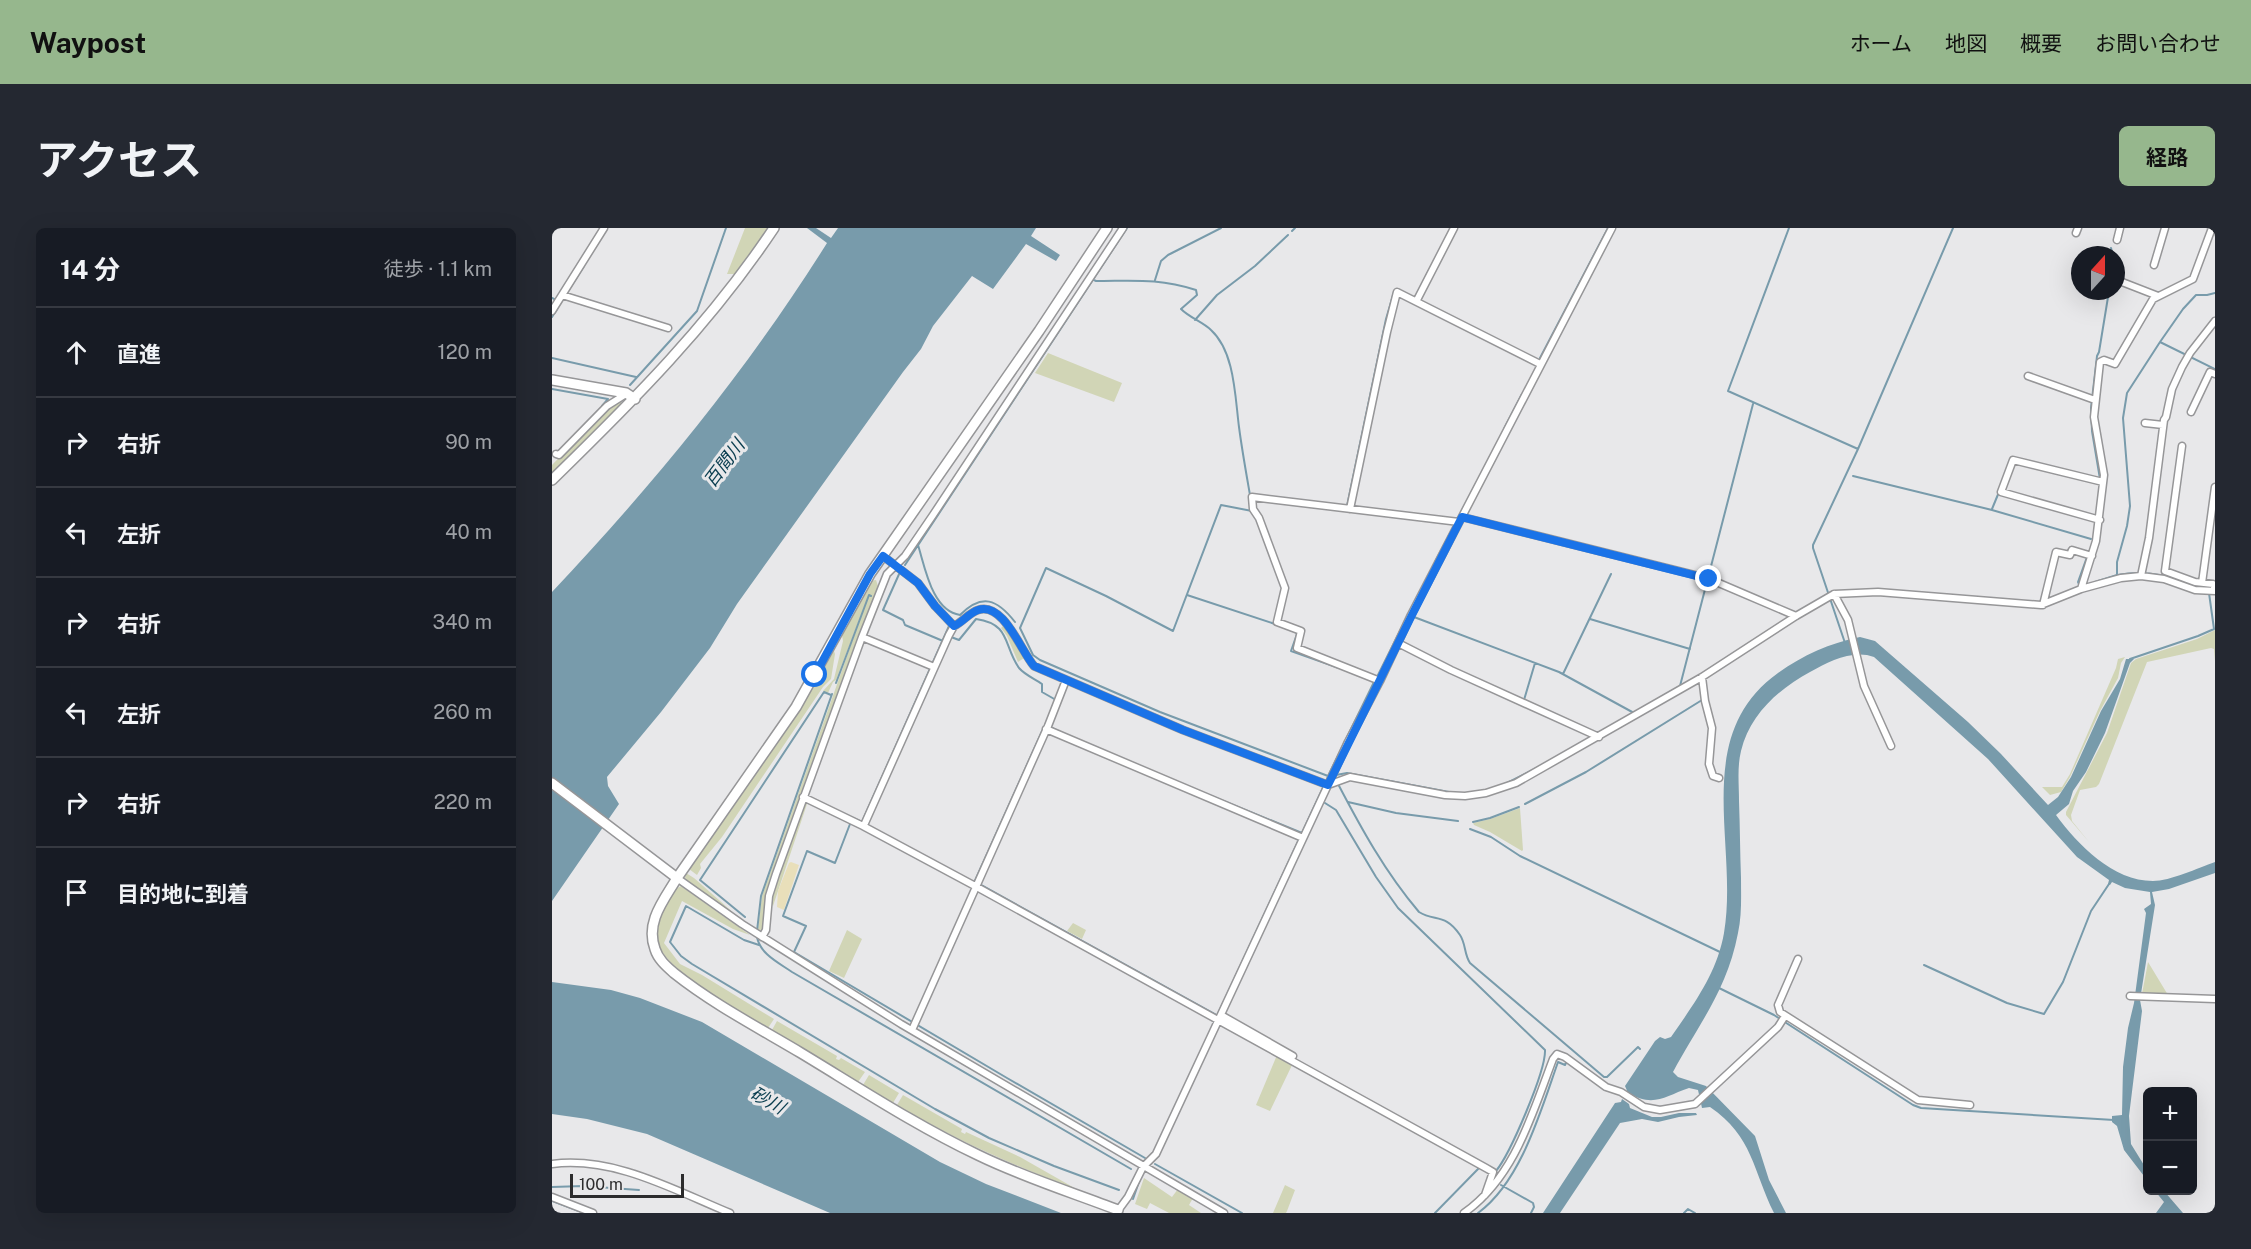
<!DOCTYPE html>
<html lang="ja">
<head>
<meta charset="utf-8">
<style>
	body { margin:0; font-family:"Public Sans","Noto Sans JP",sans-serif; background:#242831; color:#f1f3f6 }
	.controls { position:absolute; right:18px; bottom:18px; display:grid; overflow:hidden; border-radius:9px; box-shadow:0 6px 24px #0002 }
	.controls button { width:54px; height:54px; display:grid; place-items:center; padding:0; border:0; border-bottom:2px solid #363941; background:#171b24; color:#f1f3f6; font:30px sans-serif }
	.compass { position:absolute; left:1519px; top:18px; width:54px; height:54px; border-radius:50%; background:#171b24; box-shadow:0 6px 24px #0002; rotate:21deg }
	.scale { position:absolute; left:18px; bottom:15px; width:114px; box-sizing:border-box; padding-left:6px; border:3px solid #2c2c2d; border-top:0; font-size:16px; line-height:21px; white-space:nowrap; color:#2c2c2d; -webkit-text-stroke:4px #e8e8ea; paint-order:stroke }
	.stop { position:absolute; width:18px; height:18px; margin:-14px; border:4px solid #1a73e8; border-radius:50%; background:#fff }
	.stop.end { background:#1a73e8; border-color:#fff; box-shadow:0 2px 6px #0008 }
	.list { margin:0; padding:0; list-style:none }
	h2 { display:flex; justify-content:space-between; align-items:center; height:78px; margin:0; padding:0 24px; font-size:26px }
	h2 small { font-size:20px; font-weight:400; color:#9ea1a6 }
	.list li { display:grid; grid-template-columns:39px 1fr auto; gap:18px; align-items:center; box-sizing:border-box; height:90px; padding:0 24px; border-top:2px solid #363941 }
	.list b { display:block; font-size:22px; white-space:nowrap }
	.list em { font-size:20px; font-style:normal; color:#9ea1a6 }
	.icon { flex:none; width:33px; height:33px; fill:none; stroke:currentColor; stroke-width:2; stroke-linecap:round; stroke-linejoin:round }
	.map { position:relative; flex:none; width:1663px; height:985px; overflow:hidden; border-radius:9px }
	header { display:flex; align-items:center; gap:36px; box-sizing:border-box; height:84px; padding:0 30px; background:#96b78d; color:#111 }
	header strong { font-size:28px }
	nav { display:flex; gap:33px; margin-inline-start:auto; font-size:21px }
	.intro { display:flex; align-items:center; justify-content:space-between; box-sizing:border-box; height:144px; padding:0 36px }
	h1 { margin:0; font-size:42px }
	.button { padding:15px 27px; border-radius:9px; background:#96b78d; color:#111; font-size:21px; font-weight:700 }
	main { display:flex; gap:36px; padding:0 36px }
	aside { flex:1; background:#171b24; border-radius:9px; box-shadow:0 6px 24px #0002 }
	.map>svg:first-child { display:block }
	.green { fill:#d1d5b6 }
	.sand { fill:#e9dfba }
	.water { fill:#789bab }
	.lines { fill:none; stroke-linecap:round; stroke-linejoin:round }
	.stream { stroke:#789bab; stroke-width:2 }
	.street-casing { stroke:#969698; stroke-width:9 }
	.secondary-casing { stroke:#969698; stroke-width:12 }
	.street { stroke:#fff; stroke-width:6 }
	.secondary { stroke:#fff; stroke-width:9 }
	.route { stroke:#1a73e8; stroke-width:8 }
	.labels { text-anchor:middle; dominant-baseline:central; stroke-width:6; stroke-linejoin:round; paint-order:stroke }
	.water-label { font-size:18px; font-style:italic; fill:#093d4f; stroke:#e8e8ea }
</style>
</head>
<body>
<header>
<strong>Waypost</strong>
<nav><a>ホーム</a><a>地図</a><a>概要</a><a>お問い合わせ</a></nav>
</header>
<div class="intro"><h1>アクセス</h1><a class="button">経路</a></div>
<main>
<aside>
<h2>14 分<small>徒歩 · 1.1 km</small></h2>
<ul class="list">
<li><svg class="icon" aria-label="ahead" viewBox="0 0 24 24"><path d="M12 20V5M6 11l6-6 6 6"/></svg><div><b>直進</b></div><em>120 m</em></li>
<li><svg class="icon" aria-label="right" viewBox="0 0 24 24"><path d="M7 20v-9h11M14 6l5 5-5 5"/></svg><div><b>右折</b></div><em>90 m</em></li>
<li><svg class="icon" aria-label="left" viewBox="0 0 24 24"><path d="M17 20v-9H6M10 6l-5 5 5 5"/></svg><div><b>左折</b></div><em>40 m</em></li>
<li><svg class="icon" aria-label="right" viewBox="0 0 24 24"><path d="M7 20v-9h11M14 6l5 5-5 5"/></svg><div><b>右折</b></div><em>340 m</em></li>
<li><svg class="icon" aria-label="left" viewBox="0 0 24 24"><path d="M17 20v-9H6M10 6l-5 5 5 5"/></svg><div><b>左折</b></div><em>260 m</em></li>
<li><svg class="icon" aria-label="right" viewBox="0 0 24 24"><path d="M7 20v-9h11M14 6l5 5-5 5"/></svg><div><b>右折</b></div><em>220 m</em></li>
<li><svg class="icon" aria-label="arrive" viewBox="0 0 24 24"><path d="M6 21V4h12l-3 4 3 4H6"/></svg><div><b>目的地に到着</b></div></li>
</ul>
</aside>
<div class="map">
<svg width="1663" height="985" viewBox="0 0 1663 985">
	<rect width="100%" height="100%" fill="#e8e8ea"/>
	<!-- green -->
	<path class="green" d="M193,0H216L184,46H175Z
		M496,125L570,155L562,174L483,145Z
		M69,172V179L0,246V237L54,181Z
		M324,352L326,358L216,663L213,701L208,702L206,701L210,668L317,366L284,452L281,454L276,465L271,463L282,451L291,413L290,407L318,353Z
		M453,396L460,405L472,430L466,434L455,408L449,400Z
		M1663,402V433L1662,421L1659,420L1595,434L1547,556L1544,559L1528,562L1519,587L1520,593L1537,614L1514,587V584L1555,505L1579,435L1584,431L1645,411Z
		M282,423L283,426L279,451L271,459L170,609L148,636L149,640L145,647L137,641L262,459Z
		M1573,429L1569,435L1566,450L1548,483L1518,549L1509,564L1498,567L1490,559H1510L1518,546L1564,440L1566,431Z
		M255,573L259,575L255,576L221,678L218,672L252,575Z
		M968,580L971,622L970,623L938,604L922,597L921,595L938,591Z
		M134,645L142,650L193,695L136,655L133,650Z
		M129,658L198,707L181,701L130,673L112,715L128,736L150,747L222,791L216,800C190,784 114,744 106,715C102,705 105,693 110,684C115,674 120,662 129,658Z
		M521,695L534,702L530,711L515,703Z
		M295,702L310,711L292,750L277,743Z
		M1596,734L1616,767L1590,766Z
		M225,793L285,828L284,831L287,832L289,830L313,844L306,854L220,802Z
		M725,827L741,835L718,883L704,877Z
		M317,847L347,865L341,875L311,857Z
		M351,867L410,901L409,904L413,906L414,904L468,929L526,962C463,938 403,912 345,877Z
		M592,950L620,969L626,961L641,970L637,977L649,985H617L598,975L595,981L583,976Z
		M733,957L743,962L735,983L734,985H721Z"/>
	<!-- sand -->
	<path class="sand" d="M239,634L247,637L232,682L225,679L226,663L237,635Z"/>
	<!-- water -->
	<path class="water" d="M255,0H264L279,10L286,0H484L479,8L508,27L504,33L474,16L441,61L420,48L381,98L369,121L351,144L185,376L158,420L109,484L55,549L56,558L67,576L0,673V364C102,256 196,141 275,15Z
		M1308,409L1323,413L1416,494L1449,526L1496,577L1506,569L1519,549L1549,483L1568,451L1574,431H1582L1578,435L1553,505L1534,544L1521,563L1517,576L1504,587C1526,617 1561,653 1601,653C1618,653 1646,640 1663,634V645L1617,661L1600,664L1603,677L1588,772L1590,783L1577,888L1579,916L1595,942V952L1572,922L1565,898L1560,894V888L1570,887L1571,839L1576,800L1582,775L1594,685L1592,681L1599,676L1598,664L1573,660L1560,654L1558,657L1556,656L1557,652L1525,629L1436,531L1322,429C1302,421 1277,433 1258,444C1227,461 1198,486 1189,523C1185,539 1187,557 1187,573C1188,599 1188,625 1189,650C1189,668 1190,687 1186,705C1175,762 1148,794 1121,844L1126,849L1154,858L1203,908L1217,952L1234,985H1222C1201,943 1201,908 1158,879L1150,880L1146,862L1137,860C1113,868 1102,880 1076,865L1073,858L1103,813L1108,809L1113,811L1119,809C1142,776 1165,745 1172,705C1187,617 1138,508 1226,445C1251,427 1278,415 1308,409Z
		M0,754L59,762L88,770L150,794L388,934L434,956L509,985H278L95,906L35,891L0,886Z
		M1070,871L1077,876L1078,880L1100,889H1109L1127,885H1144L1145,887L1127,889L1106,894L1090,891L1068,895L1008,985H991L1063,875L1069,874Z
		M1603,963H1612L1631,985H1604L1612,974Z"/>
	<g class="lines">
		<!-- stream -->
		<path class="stream" d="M1237,0L1176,163L1306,221
			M740,3L743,0
			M1559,20L1561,27
			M540,51L544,53C582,53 606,50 644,62L645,67L629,81C638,90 651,94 659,102C683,124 683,169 687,199C690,222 694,244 698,267H701
			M603,52L609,33L616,27L669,0
			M860,69L863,70L877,42
			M0,70L4,72
			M9,74L32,38
			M0,89L5,81
			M643,92L665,67L703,38L736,7
			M1608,114L1663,141
			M0,130L84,149
			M988,130L1056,0
			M78,157L145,83L174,0
			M0,161L56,171
			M50,178L56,171
			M952,201L970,166
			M1301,248L1440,282L1539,311
			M1548,251L1540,203L1539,180L1545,128L1547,124L1557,63
			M792,277L795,278L834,91L842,64
			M1440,281L1447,264
			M700,283L669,277L621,403L554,368L494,340L468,400L481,427L488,432L608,484L776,548L823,452
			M366,317C373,339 380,383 408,387C430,365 445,371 463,394
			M883,334L926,252
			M353,337L575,0
			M348,344L331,382L351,392L353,397L391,413
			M1543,354L1565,347
			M1632,355C1611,345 1588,343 1565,347V334L1575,298L1578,278L1571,190L1575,165L1608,114L1631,81L1644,67H1655L1663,65
			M1528,359L1526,354L1535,329
			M635,367L723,396
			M862,389L1007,444L1082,485
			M1038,391L1138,421
			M743,403L745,406L739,423L787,440
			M399,409L407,412L424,391C459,396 451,417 467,440C473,447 483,451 490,456V464L504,472L503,473
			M1293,415L1261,320V317L1306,221L1401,0
			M1578,431L1646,408L1662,401L1657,365
			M1011,446L1059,346
			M826,447L857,385
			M284,455L317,367L319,368
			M1107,470L1128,458L1201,176
			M972,472L983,435
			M498,499L512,506
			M784,547L795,545L897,564
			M785,554C809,600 833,644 867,684C883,694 893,685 908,707C914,716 912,726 918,735L1052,849H1055L1086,819L1088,821
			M955,555L996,534
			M647,563L750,605
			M796,574L844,585L906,593
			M773,575L784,582L824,649L846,680L993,822C994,843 958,926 944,943
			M973,576L1034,544L1150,472V469
			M301,590L310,594
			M310,594L397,398
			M921,594L938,590L967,579
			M298,596L283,635L255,623L231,688L254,698L242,724L455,850L593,930
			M918,601L939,609L968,628L1168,724
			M422,655L492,499
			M429,657L666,788
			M193,689L148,652L272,464L279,467
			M205,703L209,668L280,466
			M205,709C208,726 227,735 240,744L579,941
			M207,717L192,712L134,678L118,714L129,728L140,736L383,881L437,910L502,938L567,962
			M1372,737L1455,775L1492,786L1511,754L1539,683L1557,656
			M1167,760L1222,787L1361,877L1369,880L1562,892
			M666,786L776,549
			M657,806L662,795
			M603,936L690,985
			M949,957L981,975L982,979L979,985
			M0,959L31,958L87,962
			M581,971L589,948
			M0,973L32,985
			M883,985L927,940
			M926,985C969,954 989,882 1006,834L1013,837L1015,833
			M1132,985L1136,981L1143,985"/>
		<defs>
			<path id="street" d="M1524,5L1526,0
				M1565,12L1568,0
				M1602,37L1613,0
				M1570,54L1606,68
				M10,67L116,100
				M865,72L902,0
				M0,83L52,0
				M1476,148L1543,172
				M1639,184L1658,144L1663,146
				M1593,195L1611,197
				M1630,218L1613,343L1643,354L1661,356L1663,361
				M4,226L7,227L55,178L74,166
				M798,281L835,104L845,64L988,136
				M910,289L1155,350L1244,388
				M1548,292L1449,264L1461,232L1551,254
				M331,328L366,355L383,378L402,398C410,394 417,385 426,382C451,373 469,423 482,438L631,502L776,557L798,549L893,567L913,568L934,565L964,555L1150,449L1244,388L1282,366L1326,364L1489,377L1529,361L1569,350L1589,348L1612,351L1643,362L1663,363
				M1589,348L1597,310L1612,192L1614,189L1620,161L1630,139L1638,125L1663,93
				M1650,355L1663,259
				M1529,361L1544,313L1552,247L1542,189L1548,134L1552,132L1563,136L1601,71L1641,51L1660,0
				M1282,366L1296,392L1312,458L1339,518
				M1491,377L1504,324L1518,327L1520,322L1540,328
				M310,409L382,439
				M846,415L899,442L1047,509
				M1150,449L1153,473L1160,500L1157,536L1161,548L1167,550
				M828,453L745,420L749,403L725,394L733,360L707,290L701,281L700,269L907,294
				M494,501L751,610
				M251,569L311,598L423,658L934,940L941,944L933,967
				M313,595L397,407L402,398
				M125,650L190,696L349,796L672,985
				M210,709L214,702L217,668L224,646L310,409L335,346L353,328L381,287L571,0
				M1246,731L1226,777L1228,784L1366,872L1418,877
				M1578,768L1663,771
				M669,787L741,828
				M360,802L496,498L514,452
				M0,936C62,928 122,962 178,985
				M0,969L41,985
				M565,984L576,969L591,939L604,926L796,514L828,453L859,387L1060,0
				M912,985C963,949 980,886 1001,831L1005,826L1013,829L1054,859L1069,864L1092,879L1108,882L1143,876L1226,799L1233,788"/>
			<path id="secondary" d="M555,0L487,103L318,346L244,479L125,650C112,672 93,694 103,721C106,731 114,738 122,745C161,776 207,800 249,825C307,860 365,898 426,927C471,949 519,964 566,982
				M0,152L74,165L83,171
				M0,252C82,172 158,96 222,0
				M0,555L125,650"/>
		</defs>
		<!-- street casing -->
		<use href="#street" class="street-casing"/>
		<!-- secondary casing -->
		<use href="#secondary" class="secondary-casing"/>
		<!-- street -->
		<use href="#street" class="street"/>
		<!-- secondary -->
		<use href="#secondary" class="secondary"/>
	</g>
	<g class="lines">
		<!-- route -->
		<path class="route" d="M263,447L318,346L331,328L366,355L383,378L402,398C411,394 417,385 426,382C451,373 469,423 482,438L631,502L776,557L860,387L910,289L1157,351"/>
	</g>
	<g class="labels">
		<!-- water labels -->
		<g class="water-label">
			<text transform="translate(172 235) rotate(-53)">百間川</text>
			<text transform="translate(216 872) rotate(29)">砂川</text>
		</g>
	</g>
</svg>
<div class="controls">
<button>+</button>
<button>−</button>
</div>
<svg class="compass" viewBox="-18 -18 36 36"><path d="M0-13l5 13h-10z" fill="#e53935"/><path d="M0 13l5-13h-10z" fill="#9ea1a6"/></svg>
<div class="scale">100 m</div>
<div class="stop" style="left:263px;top:447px"></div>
<div class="stop end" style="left:1157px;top:351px"></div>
</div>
</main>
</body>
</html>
